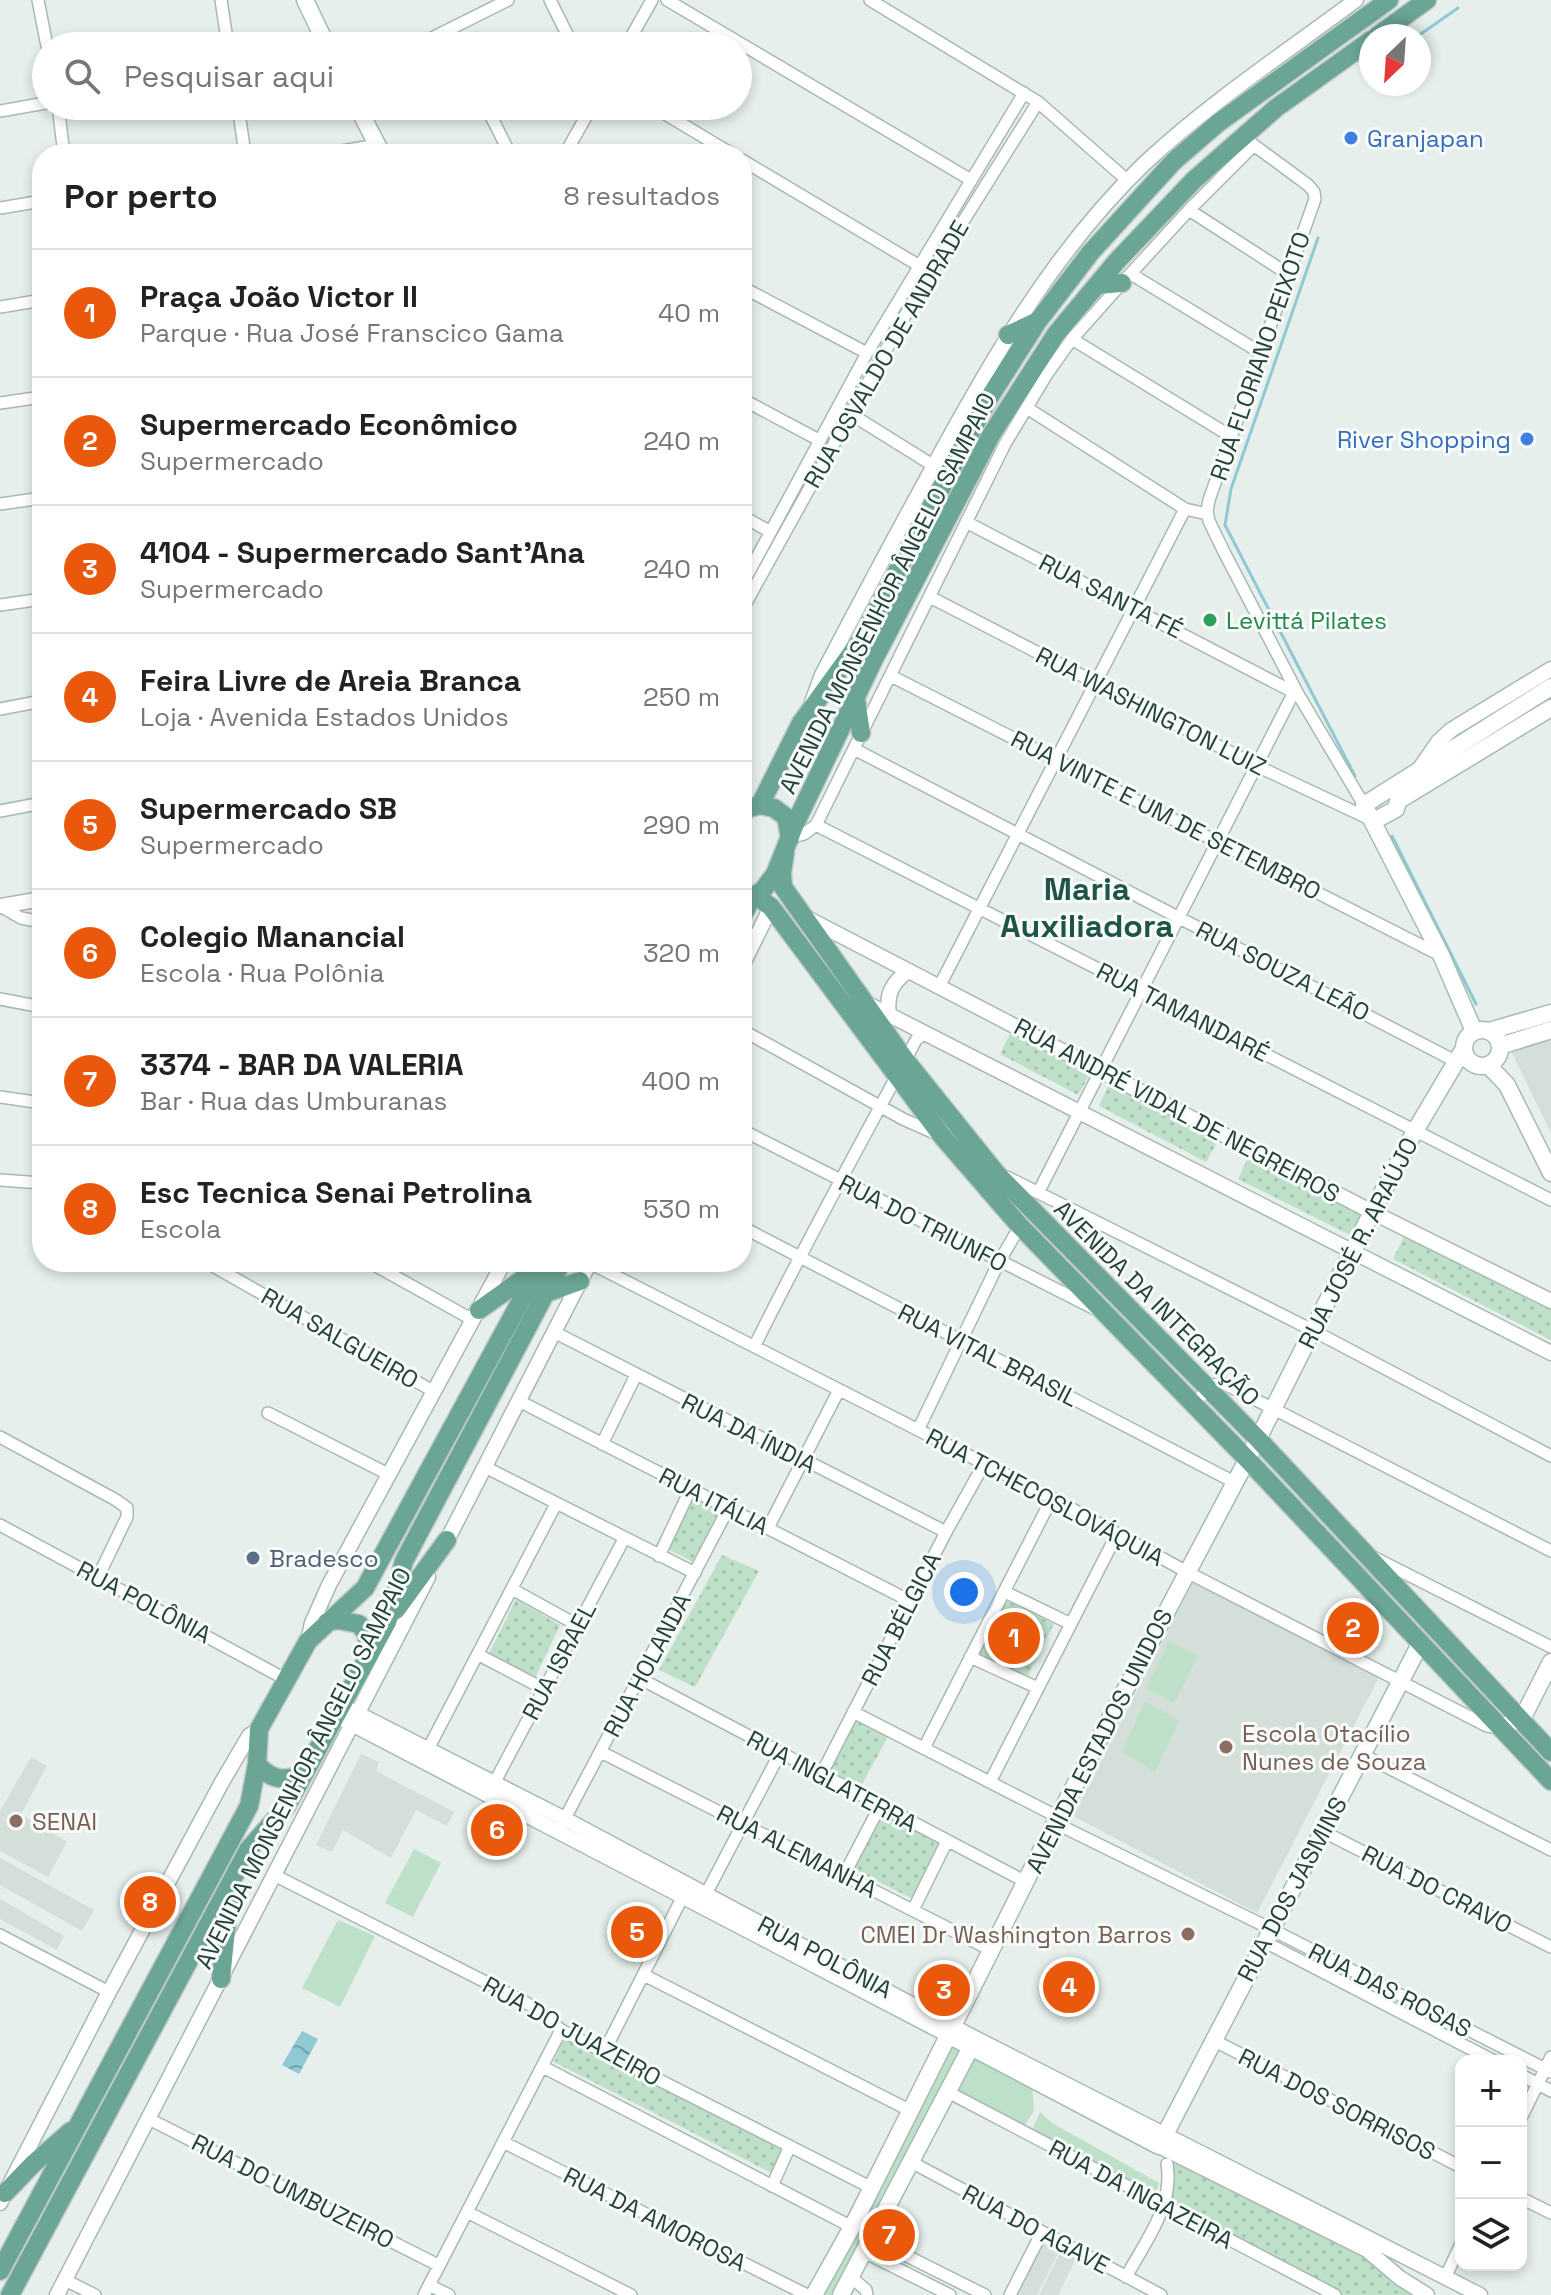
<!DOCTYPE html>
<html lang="pt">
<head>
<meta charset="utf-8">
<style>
	body { margin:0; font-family:"Space Grotesk",sans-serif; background:#f2f2f2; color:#222 }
	.controls { position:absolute; right:24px; bottom:24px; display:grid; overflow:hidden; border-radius:16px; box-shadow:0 4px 12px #0003 }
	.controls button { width:72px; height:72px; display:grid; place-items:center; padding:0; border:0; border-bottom:2px solid #e0e0e0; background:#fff; color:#222; font:40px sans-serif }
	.compass { position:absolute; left:1359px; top:24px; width:72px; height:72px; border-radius:50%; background:#fff; box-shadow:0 4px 12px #0003; rotate:205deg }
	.you { position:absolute; left:964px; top:1592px; width:28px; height:28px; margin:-20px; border:6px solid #fff; border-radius:50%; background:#1a73e8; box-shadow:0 0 0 12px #1a73e833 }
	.badge { display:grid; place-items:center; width:52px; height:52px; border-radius:50%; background:#ea580c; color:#fff; font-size:26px; font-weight:700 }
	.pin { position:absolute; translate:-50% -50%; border:4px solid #fff; box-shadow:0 2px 8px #0006 }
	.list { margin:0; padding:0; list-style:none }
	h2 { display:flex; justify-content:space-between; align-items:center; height:104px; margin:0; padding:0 32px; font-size:34px }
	h2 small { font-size:26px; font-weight:400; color:#767676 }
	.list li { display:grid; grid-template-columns:52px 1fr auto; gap:24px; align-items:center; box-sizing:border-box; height:128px; padding:0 32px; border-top:2px solid #e0e0e0 }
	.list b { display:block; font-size:30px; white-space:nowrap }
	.list p { margin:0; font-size:26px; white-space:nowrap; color:#767676 }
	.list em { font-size:26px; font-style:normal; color:#767676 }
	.icon { flex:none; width:44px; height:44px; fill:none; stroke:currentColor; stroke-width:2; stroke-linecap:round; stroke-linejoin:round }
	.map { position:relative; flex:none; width:1551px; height:2295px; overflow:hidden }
	.search { position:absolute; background:#fff; box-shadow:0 4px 12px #0003; left:32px; top:32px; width:720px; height:88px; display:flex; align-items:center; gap:20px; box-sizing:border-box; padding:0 28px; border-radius:44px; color:#767676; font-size:30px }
	.panel { position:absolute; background:#fff; box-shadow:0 4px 12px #0003; left:32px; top:144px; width:720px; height:1128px; border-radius:32px }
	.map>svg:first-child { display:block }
	.built { fill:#d4dfda }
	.grass { fill:#bfe0c8 }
	.park { fill:url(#park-dots) }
	.water { fill:url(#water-waves) }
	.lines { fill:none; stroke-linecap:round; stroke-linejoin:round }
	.stream { stroke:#8ec9d4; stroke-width:3 }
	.minor-casing { stroke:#a8b8b2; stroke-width:14 }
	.tertiary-casing { stroke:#a8b8b2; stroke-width:17 }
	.secondary-casing { stroke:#a4bbb3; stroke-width:19 }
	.primary-casing { stroke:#c2cac8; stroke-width:21 }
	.minor { stroke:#fff; stroke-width:11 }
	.tertiary { stroke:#fff; stroke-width:14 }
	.secondary { stroke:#fff; stroke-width:16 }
	.primary { stroke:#6aa596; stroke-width:18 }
	.shop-dot { fill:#3f7fe0; stroke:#f7fbf9; stroke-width:3 }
	.leisure-dot { fill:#2e9e5b; stroke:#f7fbf9; stroke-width:3 }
	.service-dot { fill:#5c6f8a; stroke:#f7fbf9; stroke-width:3 }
	.education-dot { fill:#8d6e63; stroke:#f7fbf9; stroke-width:3 }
	.labels { text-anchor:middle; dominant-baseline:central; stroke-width:6; stroke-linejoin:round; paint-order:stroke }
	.shop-label { font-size:24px; fill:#366cbe; stroke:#f7fbf9; text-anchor:start }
	.street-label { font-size:24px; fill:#24423a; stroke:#f7fbf9 }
	.leisure-label { font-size:24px; fill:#27864d; stroke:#f7fbf9; text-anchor:start }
	.service-label { font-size:24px; fill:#4e5e75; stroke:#f7fbf9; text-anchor:start }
	.education-label { font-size:24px; fill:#785e54; stroke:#f7fbf9; text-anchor:start }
	.district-label { font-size:32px; font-weight:bold; fill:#1f5548; stroke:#f7fbf9 }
</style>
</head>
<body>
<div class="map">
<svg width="1551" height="2295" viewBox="0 0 1551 2295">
	<defs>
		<pattern id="park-dots" width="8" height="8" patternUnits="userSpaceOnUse" patternTransform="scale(2)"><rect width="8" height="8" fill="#bfe0c8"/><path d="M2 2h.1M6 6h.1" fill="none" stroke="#a4c1ad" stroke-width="1.8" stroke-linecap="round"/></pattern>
		<pattern id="water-waves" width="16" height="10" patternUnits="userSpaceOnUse" patternTransform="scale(2)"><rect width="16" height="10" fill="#8ec9d4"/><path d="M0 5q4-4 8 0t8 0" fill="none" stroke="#74a5ad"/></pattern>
	</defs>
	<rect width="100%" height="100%" fill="#e6efeb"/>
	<!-- built -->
	<path class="built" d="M1551,1035V1133L1509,1047Z
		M1194,1580L1379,1677L1257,1913L1073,1816Z
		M361,1754L379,1762L376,1771L454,1812L447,1826L416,1810L391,1858L343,1830L332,1852L316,1845Z
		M31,1757L47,1766L21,1814L67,1842L48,1877L0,1851V1811Z
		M0,1858L94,1910L82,1931L0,1885Z
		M0,1899L64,1936L57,1950L0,1919Z
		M1033,2239L1059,2251L1037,2295H1005Z
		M1061,2251L1076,2259L1058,2295H1039Z"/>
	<!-- grass -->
	<path class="grass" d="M1169,1641L1198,1656L1174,1703L1146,1688Z
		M1145,1701L1179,1721L1155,1772L1122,1752Z
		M414,1849L441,1863L413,1917L385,1903Z
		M338,1920L375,1936L340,2007L302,1988Z
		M950,2045L960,2052L833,2295H820Z
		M975,2053L1032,2083L1034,2111L1025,2125L1018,2124L955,2090Z
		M1040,2112L1052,2123L1159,2183L1156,2194L1032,2130Z"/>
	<!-- park -->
	<path class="park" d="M1013,1027L1094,1067L1078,1095L1000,1054Z
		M1111,1079L1222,1133L1206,1162L1099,1106Z
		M1252,1149L1368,1209L1352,1236L1238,1179Z
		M1408,1229L1551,1303V1340L1393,1259Z
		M686,1489L724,1510L695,1563L658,1544Z
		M722,1555L759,1571L695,1687L659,1670Z
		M1001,1598L1054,1624L1027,1677L975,1652Z
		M516,1599L560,1625L535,1678L488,1656Z
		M858,1717L890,1733L860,1788L829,1771Z
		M880,1808L944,1843L915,1900L851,1868Z
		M566,2033L786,2146L772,2173L554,2062Z
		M1167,2154L1376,2258L1423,2295H1339L1170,2205Z"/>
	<!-- water -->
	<path class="water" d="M302,2031L318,2039L299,2074L282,2065Z"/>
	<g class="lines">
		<!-- stream -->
		<path class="stream" d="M1418,36L1458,8
			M1318,238L1231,489L1225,525L1355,776
			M1392,836L1476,1004"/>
		<defs>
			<path id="minor" d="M38,0L47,46
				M221,0L228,46
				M550,0L573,46
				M667,0L971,180
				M870,0L1038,102L1128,181
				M450,30L458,46
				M416,46L508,0
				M626,46L652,0
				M58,106L64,154
				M238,106L245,154
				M486,106L510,154
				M652,106L732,154
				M0,111L46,103
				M1251,143L1308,185L1314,192L1315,199L1209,500L1207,511L1209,521L1224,552L1298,694L1364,805
				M324,154L377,145
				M565,154L592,106
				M742,160L918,265
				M0,208L42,201
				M1189,210L1288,274
				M1131,274L1261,353
				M742,287L867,353
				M0,307L42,300
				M1072,339L1232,437
				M742,399L819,440
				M0,403L42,397
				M1027,408L1185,509L1207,514
				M849,413L934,466
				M0,504L42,498
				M742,516L769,531
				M966,522L1297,694
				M742,585L867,353L1024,93
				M930,597L1257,766L1374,821
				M0,605L42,599
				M742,610L912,303L1038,102
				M891,676L1440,955
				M0,709L42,701
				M854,749L1455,1061
				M0,811L42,803
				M816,825L1551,1200
				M790,838L804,834L816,825L1005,444L1047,374L1072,339L1122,283L1189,210L1254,145
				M0,906L21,918L42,922
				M940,985L1185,509
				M0,999L42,1007
				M742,1030L903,1119L939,1135
				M0,1097L42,1103
				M742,1130L1095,1309
				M1007,1177L1312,1330L1551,1456
				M0,1180L42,1183
				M1039,1191L1294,692
				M742,1227L1234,1482
				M206,1262L433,1391
				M369,1262L473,1320
				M590,1263L1052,1498L1187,1572L1487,1726L1500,1728
				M554,1332L946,1532
				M755,1345C806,1242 862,1141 916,1040L924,1033
				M519,1401L910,1601
				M1194,1404C1203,1395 1211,1381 1225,1384L1551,1551
				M268,1413L388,1474
				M918,1430L999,1262L1020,1226
				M0,1437L116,1500L127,1508V1517L98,1577
				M602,1444L636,1375
				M485,1467L695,1573
				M0,1525L287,1680
				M768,1528L839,1390
				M659,1556L690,1490
				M1373,1557L1551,1647
				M512,1589L577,1625
				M1005,1592L1071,1624
				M479,1655L544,1689
				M970,1657L1038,1688
				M639,1678L1026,1882
				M853,1712L1058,1817
				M924,1748L1052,1498
				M601,1752L993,1951
				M425,1755L556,1504
				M1363,1755L1551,1850
				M821,1775L946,1532L984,1464
				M990,1782L1117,1534
				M491,1789L624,1539
				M1055,1823L1271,1929L1551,2072
				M562,1824L728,1509
				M1322,1831L1551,1947
				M274,1875L523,2001L540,2011L561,2030L604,2052L870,2187
				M844,1875L880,1806
				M706,1894L780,1753
				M913,1910L947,1841
				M0,1935L109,1992
				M1265,1942L1494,2061
				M644,1975L909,2110
				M1213,2040L1461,2167
				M604,2052L682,1898
				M543,2067L852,2227
				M1521,2075L1551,2091
				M948,2092L1335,2295
				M147,2118L438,2265
				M1521,2118L1551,2057
				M503,2142L807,2295
				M911,2162L1161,2295
				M772,2186L790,2146
				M1521,2198L1551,2213
				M467,2212L631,2295
				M871,2238L985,2295
				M864,2252L950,2295
				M851,2277L866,2290L867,2295
				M1126,2277C1145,2242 1174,2206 1167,2164
				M1445,2278L1461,2244
				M65,2280L95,2295
				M429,2285L449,2295
				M424,2295L561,2030
				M1010,2295L1042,2232"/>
			<path id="tertiary" d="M812,702L822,675C856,610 890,546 925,482C986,369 1051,253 1145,163C1209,103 1285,53 1356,0
				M1420,768L1438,742L1451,730L1551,669
				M0,906L42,899
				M805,917L1372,1212L1551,1301
				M742,966L771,907
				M866,1003L1551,1353
				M889,1014C886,994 892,983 908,971
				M443,1548L590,1262
				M308,1641L312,1623L329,1585L504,1262
				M341,1705L565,1819L969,2035L1480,2295
				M346,1721L948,2035
				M1159,2146L1367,2250L1400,2278L1427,2295
				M0,2203L109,1992L222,1782L249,1736L259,1729
				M57,2295L428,1577"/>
			<path id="secondary" d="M305,0L327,46
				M357,106L382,154
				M1374,821L1396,809L1398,801L1551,708
				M1464 1048a18 18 0 1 1 36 0a18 18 0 1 1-36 0Z
				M1474,1031L1441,955L1364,805L1551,687
				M1489,1031L1551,1013
				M1500,1046L1551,1030
				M1488,1065L1507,1085L1551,1173
				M1501,1728L1523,1717L1551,1662
				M948,2035L1159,2146L1420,1644
				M814,2295L852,2227L1058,1817L1258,1439L1372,1212L1415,1131L1463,1050
				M841,2295L971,2047L969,2037"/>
			<path id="primary" d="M1377,36L1427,0
				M1097,285L1122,283
				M1008,335L1038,321
				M856,700L861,733
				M760,805L774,808L786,817L790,838
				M742,814L749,808L760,805L801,723L859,643L989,398L1038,321L1091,252L1174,161L1218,123L1389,0
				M785,853L782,873L783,887L906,1061L996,1173L1258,1439L1551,1752
				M755,895L771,907L942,1136L1020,1226L1247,1459L1551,1781
				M742,917L752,897L763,890L775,874L795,824L874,659L991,435L1056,334L1116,262L1194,180L1276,108L1371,40
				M546,1293L580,1281
				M479,1310L534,1271
				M396,1610L447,1540
				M327,1622L338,1620L359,1624L366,1633L370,1652
				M257,1764C271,1780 284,1782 303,1774
				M221,1979L230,1890
				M5,2193L33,2164L71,2131
				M0,2271L249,1806L257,1764L259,1729L308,1641L365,1588L542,1262
				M10,2295L248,1850L286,1807L387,1622L404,1561L562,1262"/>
		</defs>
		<!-- minor casing -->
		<use href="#minor" class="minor-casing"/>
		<!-- tertiary casing -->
		<use href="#tertiary" class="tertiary-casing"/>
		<!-- secondary casing -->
		<use href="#secondary" class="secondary-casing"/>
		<!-- primary casing -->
		<use href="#primary" class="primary-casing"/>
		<!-- minor -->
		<use href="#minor" class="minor"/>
		<!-- tertiary -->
		<use href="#tertiary" class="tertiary"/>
		<!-- secondary -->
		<use href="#secondary" class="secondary"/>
		<!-- primary -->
		<use href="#primary" class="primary"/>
	</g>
	<!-- markers -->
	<g class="shop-dot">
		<circle cx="1351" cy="138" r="8"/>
		<circle cx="1527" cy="439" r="8"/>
	</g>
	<circle class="leisure-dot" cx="1210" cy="620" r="8"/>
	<circle class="service-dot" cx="253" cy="1558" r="8"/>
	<g class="education-dot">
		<circle cx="1226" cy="1747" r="8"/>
		<circle cx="16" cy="1821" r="8"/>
		<circle cx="1188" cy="1934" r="8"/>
	</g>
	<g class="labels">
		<!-- shop labels -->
		<g class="shop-label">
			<text x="1367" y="138">Granjapan</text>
			<text x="1511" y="439" text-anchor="end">River Shopping</text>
		</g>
		<!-- street labels -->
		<g class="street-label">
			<text transform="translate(886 354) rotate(-60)">RUA OSVALDO DE ANDRADE</text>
			<text transform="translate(1260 356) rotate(-71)">RUA FLORIANO PEIXOTO</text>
			<text transform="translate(887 593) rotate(-63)">AVENIDA MONSENHOR ÂNGELO SAMPAIO</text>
			<text transform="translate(1111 596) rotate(27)">RUA SANTA FÉ</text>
			<text transform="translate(1151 711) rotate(27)">RUA WASHINGTON LUIZ</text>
			<text transform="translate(1166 815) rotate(27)">RUA VINTE E UM DE SETEMBRO</text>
			<text transform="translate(1283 971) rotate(27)">RUA SOUZA LEÃO</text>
			<text transform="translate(1183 1012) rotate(27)">RUA TAMANDARÉ</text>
			<text transform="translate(1177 1110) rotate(28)">RUA ANDRÉ VIDAL DE NEGREIROS</text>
			<text transform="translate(923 1223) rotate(27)">RUA DO TRIUNFO</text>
			<text transform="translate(1358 1243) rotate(-63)">RUA JOSÉ R. ARAÚJO</text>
			<text transform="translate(1157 1303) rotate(45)">AVENIDA DA INTEGRAÇÃO</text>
			<text transform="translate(340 1338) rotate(30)">RUA SALGUEIRO</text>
			<text transform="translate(988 1355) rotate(27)">RUA VITAL BRASIL</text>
			<text transform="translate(749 1433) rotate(27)">RUA DA ÍNDIA</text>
			<text transform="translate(1045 1497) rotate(28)">RUA TCHECOSLOVÁQUIA</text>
			<text transform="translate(714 1501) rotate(27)">RUA ITÁLIA</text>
			<text transform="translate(144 1602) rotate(28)">RUA POLÔNIA</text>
			<text transform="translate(901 1619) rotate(-63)">RUA BÉLGICA</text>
			<text transform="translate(559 1661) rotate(-62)">RUA ISRAEL</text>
			<text transform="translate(647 1665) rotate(-62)">RUA HOLANDA</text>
			<text transform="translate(1099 1741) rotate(-63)">AVENIDA ESTADOS UNIDOS</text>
			<text transform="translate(303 1768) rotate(-63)">AVENIDA MONSENHOR ÂNGELO SAMPAIO</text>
			<text transform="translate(832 1781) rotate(28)">RUA INGLATERRA</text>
			<text transform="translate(797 1851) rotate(27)">RUA ALEMANHA</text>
			<text transform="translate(1292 1889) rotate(-62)">RUA DOS JASMINS</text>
			<text transform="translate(1437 1889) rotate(27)">RUA DO CRAVO</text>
			<text transform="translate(825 1957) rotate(28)">RUA POLÔNIA</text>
			<text transform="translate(1390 1990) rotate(27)">RUA DAS ROSAS</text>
			<text transform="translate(572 2031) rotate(29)">RUA DO JUAZEIRO</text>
			<text transform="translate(1337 2104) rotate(27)">RUA DOS SORRISOS</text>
			<text transform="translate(293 2191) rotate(27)">RUA DO UMBUZEIRO</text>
			<text transform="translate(1141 2194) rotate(28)">RUA DA INGAZEIRA</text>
			<text transform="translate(655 2219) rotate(27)">RUA DA AMOROSA</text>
			<text transform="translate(1036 2229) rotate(28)">RUA DO AGAVE</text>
		</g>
		<!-- leisure labels -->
		<g class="leisure-label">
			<text x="1226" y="620">Levittá Pilates</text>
		</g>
		<!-- service labels -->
		<g class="service-label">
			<text x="269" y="1558">Bradesco</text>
		</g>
		<!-- education labels -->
		<g class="education-label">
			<text x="1242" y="1733">Escola Otacílio<tspan x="1242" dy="28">Nunes de Souza</tspan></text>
			<text x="32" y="1821">SENAI</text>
			<text x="1172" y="1934" text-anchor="end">CMEI Dr Washington Barros</text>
		</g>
		<!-- district labels -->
		<g class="district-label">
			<text x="1087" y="889">Maria<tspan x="1087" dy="37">Auxiliadora</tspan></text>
		</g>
	</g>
</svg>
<div class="controls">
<button>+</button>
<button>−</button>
<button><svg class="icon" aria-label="layers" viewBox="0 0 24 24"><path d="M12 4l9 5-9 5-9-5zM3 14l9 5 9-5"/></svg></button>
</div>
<svg class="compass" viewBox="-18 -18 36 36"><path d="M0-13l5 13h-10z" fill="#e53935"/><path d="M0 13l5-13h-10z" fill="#767676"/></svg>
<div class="you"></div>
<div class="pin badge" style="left:1014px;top:1638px">1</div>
<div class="pin badge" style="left:1353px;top:1628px">2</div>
<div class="pin badge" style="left:944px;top:1990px">3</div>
<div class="pin badge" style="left:1069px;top:1987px">4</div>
<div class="pin badge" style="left:637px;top:1932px">5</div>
<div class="pin badge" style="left:497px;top:1830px">6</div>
<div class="pin badge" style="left:889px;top:2235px">7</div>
<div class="pin badge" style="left:150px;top:1902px">8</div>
<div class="search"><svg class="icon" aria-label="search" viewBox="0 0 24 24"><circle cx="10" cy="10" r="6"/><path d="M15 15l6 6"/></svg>Pesquisar aqui</div>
<section class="panel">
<h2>Por perto<small>8 resultados</small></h2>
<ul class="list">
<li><span class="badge">1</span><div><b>Praça João Victor II</b><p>Parque · Rua José Franscico Gama</p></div><em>40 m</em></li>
<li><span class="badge">2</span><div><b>Supermercado Econômico</b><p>Supermercado</p></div><em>240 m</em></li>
<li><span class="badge">3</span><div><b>4104 - Supermercado Sant'Ana</b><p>Supermercado</p></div><em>240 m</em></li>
<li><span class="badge">4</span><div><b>Feira Livre de Areia Branca</b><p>Loja · Avenida Estados Unidos</p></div><em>250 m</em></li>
<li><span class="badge">5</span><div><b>Supermercado SB</b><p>Supermercado</p></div><em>290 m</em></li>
<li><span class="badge">6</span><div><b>Colegio Manancial</b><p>Escola · Rua Polônia</p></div><em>320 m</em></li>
<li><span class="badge">7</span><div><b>3374 - BAR DA VALERIA</b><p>Bar · Rua das Umburanas</p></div><em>400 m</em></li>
<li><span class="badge">8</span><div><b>Esc Tecnica Senai Petrolina</b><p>Escola</p></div><em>530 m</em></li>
</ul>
</section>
</div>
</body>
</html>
